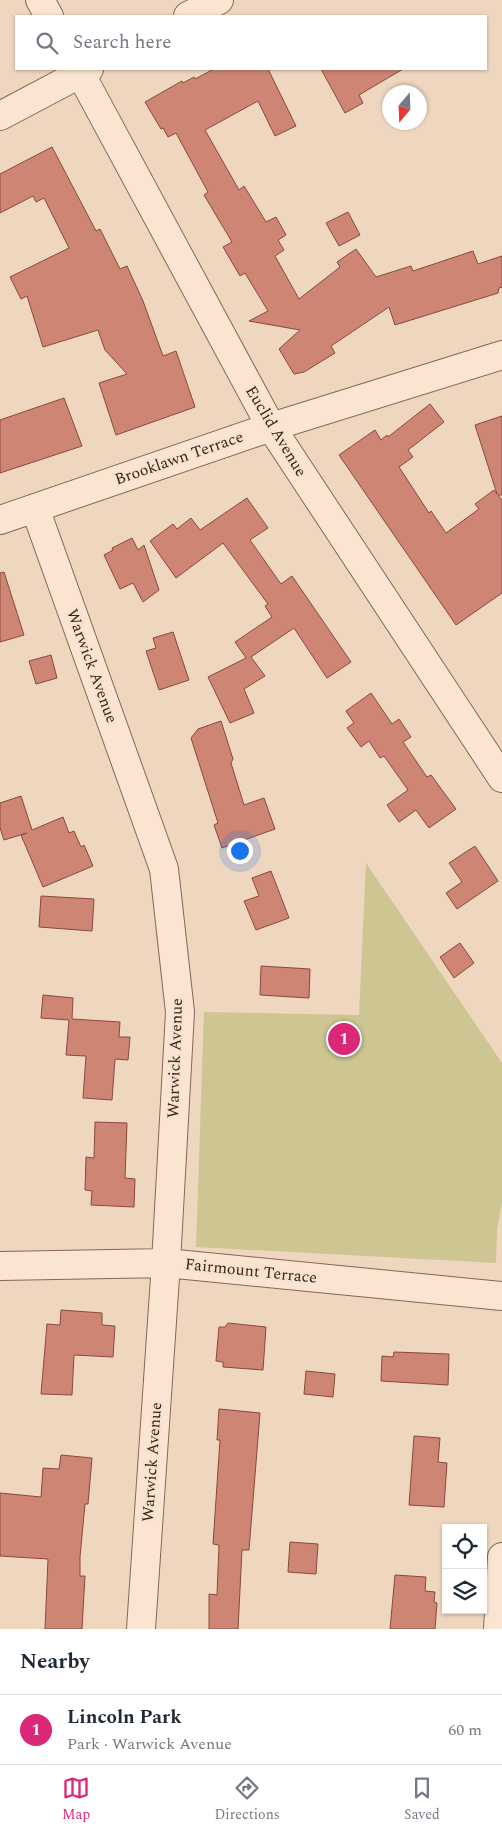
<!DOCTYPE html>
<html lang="en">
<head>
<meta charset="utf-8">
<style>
	body { margin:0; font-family:Spectral,serif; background:#f2f2f3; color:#1f2937 }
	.controls { position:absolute; right:15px; bottom:15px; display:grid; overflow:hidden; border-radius:0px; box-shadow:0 1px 4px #0004 }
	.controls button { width:45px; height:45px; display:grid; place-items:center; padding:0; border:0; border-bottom:1px solid #e0e1e3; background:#fff; color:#1f2937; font:25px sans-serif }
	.compass { position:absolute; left:382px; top:85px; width:45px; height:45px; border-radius:50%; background:#fff; box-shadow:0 1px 4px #0004; rotate:199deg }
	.you { position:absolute; left:239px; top:850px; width:18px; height:18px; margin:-12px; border:4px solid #fff; border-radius:50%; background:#1a73e8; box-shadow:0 0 0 8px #1a73e833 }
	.badge { display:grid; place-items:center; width:32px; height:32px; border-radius:50%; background:#db2777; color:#fff; font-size:16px; font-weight:700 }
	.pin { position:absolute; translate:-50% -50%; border:2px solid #fff; box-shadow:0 1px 5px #0006 }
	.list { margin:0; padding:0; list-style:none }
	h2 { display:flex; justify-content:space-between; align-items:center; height:65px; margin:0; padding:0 20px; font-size:21px }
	h2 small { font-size:16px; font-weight:400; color:#747a83 }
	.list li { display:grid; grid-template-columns:32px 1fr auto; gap:15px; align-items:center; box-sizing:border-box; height:70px; padding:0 20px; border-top:1px solid #e0e1e3 }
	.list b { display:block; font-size:19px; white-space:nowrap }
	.list p { margin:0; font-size:16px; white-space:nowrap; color:#747a83 }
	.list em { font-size:16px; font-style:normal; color:#747a83 }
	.icon { flex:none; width:28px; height:28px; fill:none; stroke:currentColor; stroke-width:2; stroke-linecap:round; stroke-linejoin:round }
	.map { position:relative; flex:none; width:502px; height:1629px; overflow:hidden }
	.search { position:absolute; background:#fff; box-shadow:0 1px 4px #0004; left:15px; right:15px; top:15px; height:55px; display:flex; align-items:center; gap:12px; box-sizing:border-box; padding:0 18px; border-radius:0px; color:#747a83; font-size:19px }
	.sheet { height:135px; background:#fff }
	nav { display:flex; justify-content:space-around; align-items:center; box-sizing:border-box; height:70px; border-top:1px solid #e0e1e3; background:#fff; font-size:14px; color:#747a83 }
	nav a { display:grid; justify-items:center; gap:2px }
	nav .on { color:#db2777 }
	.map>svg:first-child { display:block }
	.green { fill:#cdc693 }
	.building { fill:#ce8574; stroke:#88493c }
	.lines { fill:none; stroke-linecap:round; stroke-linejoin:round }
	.minor-casing { stroke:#886657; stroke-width:30 }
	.minor { stroke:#fae5d2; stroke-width:28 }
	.labels { text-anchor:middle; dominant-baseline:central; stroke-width:5; stroke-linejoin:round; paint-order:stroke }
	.street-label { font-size:16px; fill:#37231c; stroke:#f6e2cf }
</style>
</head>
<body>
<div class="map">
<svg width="502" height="1629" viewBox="0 0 502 1629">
	<rect width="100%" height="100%" fill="#efd6bf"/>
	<!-- green -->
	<path class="green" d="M366,863L502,1063V1203L497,1230L496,1263L196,1247L204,1012L359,1015Z"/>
	<!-- building -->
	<path class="building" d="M214,69H268L296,126L275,136L258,101L205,130L239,190L244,186L266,222L276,217L286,235L278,240L284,250L275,256L299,299L340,267L337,262L356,249L376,277L411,266L413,271L473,251L478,264L502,256V287L499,288L498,293L395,325L389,307L331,346L335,353L304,372L294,374L279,349L300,330L249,321L268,311L245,273L240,276L223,247L232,242L204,195L208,192L176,133L168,137L163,128L161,129L145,102L182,81L183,83L194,77L195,79Z
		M321,69H403L359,95L363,103L345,113Z
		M52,147L96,231L100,229L120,269L127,266L143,301L163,356L176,351L195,407L116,435L99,383L127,374L105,350L98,330L43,347L27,296L21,299L10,277L69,248L44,198L36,202L33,196L0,213V174Z
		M348,212L360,235L339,246L326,223Z
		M64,398L82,446L0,473V420Z
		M430,404L444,422L408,450L413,457L399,467L429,513L431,511L446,533L479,509L475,504L494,490L497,494L475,425L502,416V495H498L502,500V593L456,625L339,455L375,430L381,440L387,435L388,437Z
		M247,498L268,528L250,540L281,584L292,576L351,662L327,678L294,628L251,657L265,676L244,689L254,713L230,723L208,677L246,658L235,642L272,617L265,606L268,604L223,543L176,578L150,541L173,524L177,529L191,518L200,530Z
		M132,538L138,550L144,545L159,590L143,602L133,583L120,589L104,555L113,550L112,548Z
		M4,572L24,635L0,642V573Z
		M173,632L189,680L159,690L146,651L156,648L153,638Z
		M51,655L57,678L36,684L29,661Z
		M371,693L392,724L399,719L411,737L403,742L427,777L431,775L456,809L429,828L416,810L399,822L387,805L408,790L384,756L380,758L369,741L361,747L347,728L354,723L346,711Z
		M221,721L233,759L231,763L244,805L264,798L275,829L222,848L214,825L218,823L191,738L198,729Z
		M21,796L32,830L63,817L69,833L74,831L81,847L84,845L93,866L43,887L21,835L27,833L4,840L0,828V803Z
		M475,846L498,881L457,909L446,893L462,882L449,863Z
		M271,871L289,918L256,930L244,901L259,896L252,878Z
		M41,896L94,899L92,931L39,927Z
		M460,943L474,963L454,978L440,957Z
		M261,966L310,969L309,998L260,995Z
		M43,995L73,998L72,1019L120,1022L119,1037H130L128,1060L115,1059L112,1100L83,1098L86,1056L66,1055L69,1020L41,1018Z
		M95,1122L127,1123L125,1178L135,1179L134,1207L91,1205L92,1191L85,1190L86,1157L94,1158Z
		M61,1310L102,1313V1325L115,1326L113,1357L74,1355L72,1395L41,1394L47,1324L60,1325Z
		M228,1323L266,1327L263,1370L223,1367V1362L216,1361L219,1327H225Z
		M394,1352L449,1354L448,1385L381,1381L382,1356L393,1357Z
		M306,1371L335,1374L333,1397L304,1394Z
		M219,1409L260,1413L249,1550H242L238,1629H209V1594L217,1595L219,1545L213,1544L220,1440H217Z
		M414,1436L440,1438L438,1462L447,1463L444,1507L409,1505Z
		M61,1455L92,1458L88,1504H85L80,1557V1576H85L82,1629H45L48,1559L0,1556V1493L41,1497L43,1468L59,1469Z
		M290,1542L318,1544L316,1574L288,1572Z
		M395,1575L426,1577L425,1591L435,1592L434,1602L437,1603L435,1629H390Z"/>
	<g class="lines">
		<defs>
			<path id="minor" d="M40,0L49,16
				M188,16L219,0
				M78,69L271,427L502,778
				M0,116L89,69
				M35,508L164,869L180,1012L166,1263L141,1629
				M0,520L271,427L502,355
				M0,1266L166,1263L502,1296
				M498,1629L502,1557"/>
		</defs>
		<!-- minor casing -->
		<use href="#minor" class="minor-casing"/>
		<!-- minor -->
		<use href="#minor" class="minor"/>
	</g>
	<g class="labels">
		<!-- street labels -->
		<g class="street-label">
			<text transform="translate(276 431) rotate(59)">Euclid Avenue</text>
			<text transform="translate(179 458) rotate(-19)">Brooklawn Terrace</text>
			<text transform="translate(92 666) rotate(70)">Warwick Avenue</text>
			<text transform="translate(175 1058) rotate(-88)">Warwick Avenue</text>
			<text transform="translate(251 1271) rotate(6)">Fairmount Terrace</text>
			<text transform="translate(152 1462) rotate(-86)">Warwick Avenue</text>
		</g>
	</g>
</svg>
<div class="controls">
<button><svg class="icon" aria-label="locate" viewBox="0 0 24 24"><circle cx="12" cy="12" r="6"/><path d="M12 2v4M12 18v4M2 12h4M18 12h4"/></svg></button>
<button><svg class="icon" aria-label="layers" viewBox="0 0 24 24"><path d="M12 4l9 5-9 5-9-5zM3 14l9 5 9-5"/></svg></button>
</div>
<svg class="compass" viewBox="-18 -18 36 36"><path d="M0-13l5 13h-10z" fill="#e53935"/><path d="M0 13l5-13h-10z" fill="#747a83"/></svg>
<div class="you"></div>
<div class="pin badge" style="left:344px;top:1039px">1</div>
<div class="search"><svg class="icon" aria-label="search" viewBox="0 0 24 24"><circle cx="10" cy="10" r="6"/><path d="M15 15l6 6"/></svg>Search here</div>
</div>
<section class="sheet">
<h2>Nearby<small></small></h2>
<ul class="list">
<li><span class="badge">1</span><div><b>Lincoln Park</b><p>Park · Warwick Avenue</p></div><em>60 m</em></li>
</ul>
</section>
<nav>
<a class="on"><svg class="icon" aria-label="map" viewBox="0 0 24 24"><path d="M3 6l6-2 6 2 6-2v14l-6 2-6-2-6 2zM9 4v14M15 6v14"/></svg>Map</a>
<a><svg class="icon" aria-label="directions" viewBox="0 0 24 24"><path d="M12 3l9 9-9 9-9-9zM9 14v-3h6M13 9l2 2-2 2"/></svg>Directions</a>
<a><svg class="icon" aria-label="saved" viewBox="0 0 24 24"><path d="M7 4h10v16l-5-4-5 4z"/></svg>Saved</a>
</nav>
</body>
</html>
